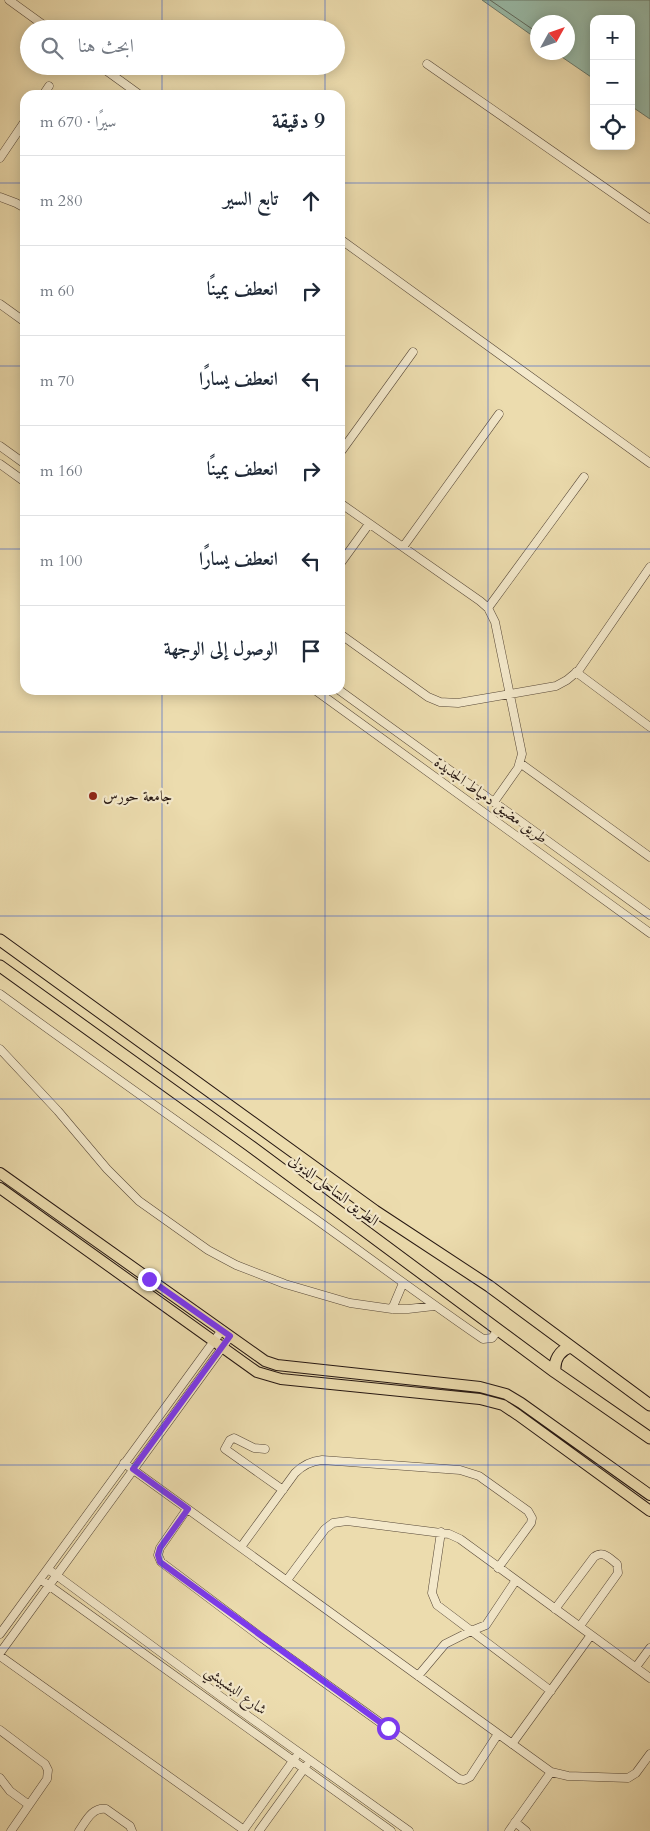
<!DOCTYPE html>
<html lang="ar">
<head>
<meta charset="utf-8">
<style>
	body { margin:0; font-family:Cardo,Amiri,serif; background:#f6f6f7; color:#1f2937; direction:rtl }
	.controls { position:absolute; right:15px; top:15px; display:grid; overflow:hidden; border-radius:10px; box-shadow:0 2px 12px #0003 }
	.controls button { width:45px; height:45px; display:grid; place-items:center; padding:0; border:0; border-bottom:1px solid #e0e1e3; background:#fff; color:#1f2937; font:25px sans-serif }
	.compass { position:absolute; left:530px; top:15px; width:45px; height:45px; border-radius:50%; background:#fff; box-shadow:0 2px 12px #0003; rotate:50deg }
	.stop { position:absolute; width:15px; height:15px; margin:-11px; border:4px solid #7c3aed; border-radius:50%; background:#fff }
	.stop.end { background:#7c3aed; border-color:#fff; box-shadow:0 1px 5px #0008 }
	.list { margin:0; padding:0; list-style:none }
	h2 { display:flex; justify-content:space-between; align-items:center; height:65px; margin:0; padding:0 20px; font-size:21px }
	h2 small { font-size:16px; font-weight:400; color:#747a83 }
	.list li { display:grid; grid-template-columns:32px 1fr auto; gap:15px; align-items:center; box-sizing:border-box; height:90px; padding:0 20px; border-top:1px solid #e0e1e3 }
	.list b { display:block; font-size:19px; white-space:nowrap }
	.list em { font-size:16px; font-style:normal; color:#747a83 }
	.icon { flex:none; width:28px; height:28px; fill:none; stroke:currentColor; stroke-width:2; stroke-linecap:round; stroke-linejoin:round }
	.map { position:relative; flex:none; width:650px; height:1831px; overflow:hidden; direction:ltr }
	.search { position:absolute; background:#fff; box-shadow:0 2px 12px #0003; left:20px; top:20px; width:325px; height:55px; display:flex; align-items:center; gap:12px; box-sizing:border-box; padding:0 18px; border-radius:28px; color:#747a83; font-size:19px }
	.panel { position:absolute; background:#fff; box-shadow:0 2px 12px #0003; left:20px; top:90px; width:325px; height:605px; border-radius:15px; direction:rtl }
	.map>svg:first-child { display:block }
	.water { fill:#99bcaa; stroke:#6b7a6d }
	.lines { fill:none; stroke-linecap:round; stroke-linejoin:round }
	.shore { stroke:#5f695e; stroke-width:1 }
	.minor-casing { stroke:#574838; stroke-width:9 }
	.major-casing { stroke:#251611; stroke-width:12 }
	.highway-casing { stroke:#251611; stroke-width:13 }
	.minor { stroke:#f3e8ca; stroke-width:8 }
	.major { stroke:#ecdcae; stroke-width:10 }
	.highway { stroke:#ecdcae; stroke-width:11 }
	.route { stroke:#7c3aed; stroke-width:6 }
	.grid { fill:none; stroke:#1d4ed8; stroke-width:1; stroke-opacity:0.55 }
	.poi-dot { fill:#8f2418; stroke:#f3e8ca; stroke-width:2 }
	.labels { text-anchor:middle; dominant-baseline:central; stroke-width:4.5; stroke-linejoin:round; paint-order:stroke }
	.poi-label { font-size:15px; fill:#251611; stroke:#f3e8ca; text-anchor:start }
	.street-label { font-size:15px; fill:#251611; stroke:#f3e8ca }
</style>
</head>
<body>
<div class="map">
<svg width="650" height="1831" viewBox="0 0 650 1831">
	<rect width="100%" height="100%" fill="#ecdcae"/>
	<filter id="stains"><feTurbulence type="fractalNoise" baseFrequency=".004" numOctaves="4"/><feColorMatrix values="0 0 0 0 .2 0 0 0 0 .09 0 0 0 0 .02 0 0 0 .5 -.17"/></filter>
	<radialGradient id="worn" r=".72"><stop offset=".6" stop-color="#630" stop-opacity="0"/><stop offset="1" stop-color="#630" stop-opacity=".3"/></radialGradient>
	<!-- water -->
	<path class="water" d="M482,0H650V119L631,106V19H594V79L556,53L568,52V22H538L537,39Z"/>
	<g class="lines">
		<!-- shore -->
		<path class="shore" d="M490,0L538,33"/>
		<defs>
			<path id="minor" d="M9,0L49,29
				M427,64L650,219
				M100,66L140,95
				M43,95L49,86
				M0,158L25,121
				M0,197L16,203L25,208
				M340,239L650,463
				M0,304L25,322
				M0,446L25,464
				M340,453L413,352
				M0,464L25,482
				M340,503L480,601L488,608L495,622L522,754L518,768L494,802
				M403,547L499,414
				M340,564L369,524
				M488,608L584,477
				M340,634L428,697L440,702L458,703L556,686L567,680L579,670L650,567
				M576,672L650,727
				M315,690L650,933
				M339,690L650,915
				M520,763L650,857
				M0,994C104,1070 209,1144 314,1218C371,1259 426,1300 483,1339L492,1338L498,1330
				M0,1049L58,1111L107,1169L139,1201L208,1250L236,1265L285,1284L350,1303L392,1309H408L434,1306
				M392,1309L403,1283
				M265,1449L254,1448L234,1438L230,1440L225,1449L283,1490
				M124,1463L551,1772L568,1776L628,1778L636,1773L650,1754
				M187,1509L160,1548L158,1555L161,1562L262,1638L459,1779L464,1780L470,1777L498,1734
				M441,1532L432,1593L437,1605L551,1691
				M241,1547L295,1473C303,1465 311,1461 322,1460L460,1470L479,1476L528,1511L532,1518L531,1523L498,1568
				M48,1569L220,1696L409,1831
				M40,1579L391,1831
				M287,1580L325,1529L333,1523L347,1521L449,1534L460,1539L650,1678
				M555,1609L594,1557C603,1550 609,1558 617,1564L618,1573L580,1626
				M0,1634L222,1330
				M0,1653L230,1337
				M0,1656L244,1830
				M636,1667L650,1648
				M418,1676L445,1644L471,1631L486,1625L516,1580
				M0,1730L45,1764L48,1770L47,1779L11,1831
				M512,1744L591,1635
				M0,1778L10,1791L29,1805
				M515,1822L526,1831
				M79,1831C86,1821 92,1807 106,1809L130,1826L132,1831
				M243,1831L295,1758
				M259,1831L306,1766
				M509,1831L551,1772"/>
			<path id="major" d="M0,1173L265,1361L277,1365L480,1387L506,1394L521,1403L650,1495
				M0,1188L257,1372L281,1379L480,1399L503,1405L518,1415L650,1511"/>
			<path id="highway" d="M0,940L375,1211L489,1286L650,1405
				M0,966L249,1145L555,1372L650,1438
				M555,1372C554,1360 559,1351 570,1347"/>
		</defs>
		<!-- minor casing -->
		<use href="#minor" class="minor-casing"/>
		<!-- major casing -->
		<use href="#major" class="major-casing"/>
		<!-- highway casing -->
		<use href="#highway" class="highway-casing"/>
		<!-- minor -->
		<use href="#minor" class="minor"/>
		<!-- major -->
		<use href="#major" class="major"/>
		<!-- highway -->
		<use href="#highway" class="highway"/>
	</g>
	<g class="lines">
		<!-- route -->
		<path class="route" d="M149,1279L230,1336L133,1469L188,1509L160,1548L158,1555L160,1562L388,1728"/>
	</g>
	<!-- grid -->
	<path class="grid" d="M162,0V29M325,0V29M488,0V1831M162,66V95M325,66V95M0,183H25M340,183H650M0,366H25M340,366H650M0,549H25M340,549H650M162,690V1831M325,690V1831M0,732H650M0,916H650M0,1099H650M0,1282H650M0,1465H650M0,1648H650"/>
	<!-- markers -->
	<circle class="poi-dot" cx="93" cy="796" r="5"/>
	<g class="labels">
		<!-- poi labels -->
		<g class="poi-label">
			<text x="103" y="796">جامعة حورس</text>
		</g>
		<!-- street labels -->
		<g class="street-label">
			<text transform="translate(491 800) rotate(36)">طريق مضيق دمياط الجديدة</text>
			<text transform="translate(334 1190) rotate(37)">الطريق الساحلى الدولى</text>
			<text transform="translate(236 1690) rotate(36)">شارع البشبيشي</text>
		</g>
	</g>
	<rect width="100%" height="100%" filter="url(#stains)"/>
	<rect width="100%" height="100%" fill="url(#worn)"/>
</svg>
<div class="controls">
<button>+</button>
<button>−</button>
<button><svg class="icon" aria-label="locate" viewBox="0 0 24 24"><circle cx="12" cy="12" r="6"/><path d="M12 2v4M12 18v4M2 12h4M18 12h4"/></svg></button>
</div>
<svg class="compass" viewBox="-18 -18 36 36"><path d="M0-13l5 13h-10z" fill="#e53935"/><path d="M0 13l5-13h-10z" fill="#747a83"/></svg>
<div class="stop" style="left:388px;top:1728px"></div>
<div class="stop end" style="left:149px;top:1279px"></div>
<div class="search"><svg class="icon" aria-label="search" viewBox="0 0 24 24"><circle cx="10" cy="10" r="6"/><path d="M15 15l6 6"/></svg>ابحث هنا</div>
<section class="panel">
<h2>9 دقيقة<small>سيرًا · 670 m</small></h2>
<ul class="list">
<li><svg class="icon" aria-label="ahead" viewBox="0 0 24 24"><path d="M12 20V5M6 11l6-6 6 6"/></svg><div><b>تابع السير</b></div><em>280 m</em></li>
<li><svg class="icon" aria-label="right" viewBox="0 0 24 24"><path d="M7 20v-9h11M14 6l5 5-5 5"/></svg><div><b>انعطف يمينًا</b></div><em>60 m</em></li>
<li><svg class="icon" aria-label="left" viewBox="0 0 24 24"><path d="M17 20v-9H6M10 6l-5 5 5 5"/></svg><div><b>انعطف يسارًا</b></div><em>70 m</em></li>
<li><svg class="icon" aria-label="right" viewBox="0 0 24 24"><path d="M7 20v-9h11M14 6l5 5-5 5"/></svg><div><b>انعطف يمينًا</b></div><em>160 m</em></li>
<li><svg class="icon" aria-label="left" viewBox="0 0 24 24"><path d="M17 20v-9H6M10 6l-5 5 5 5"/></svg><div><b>انعطف يسارًا</b></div><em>100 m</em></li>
<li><svg class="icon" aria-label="arrive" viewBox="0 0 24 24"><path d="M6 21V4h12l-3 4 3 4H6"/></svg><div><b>الوصول إلى الوجهة</b></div></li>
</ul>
</section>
</div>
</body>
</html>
